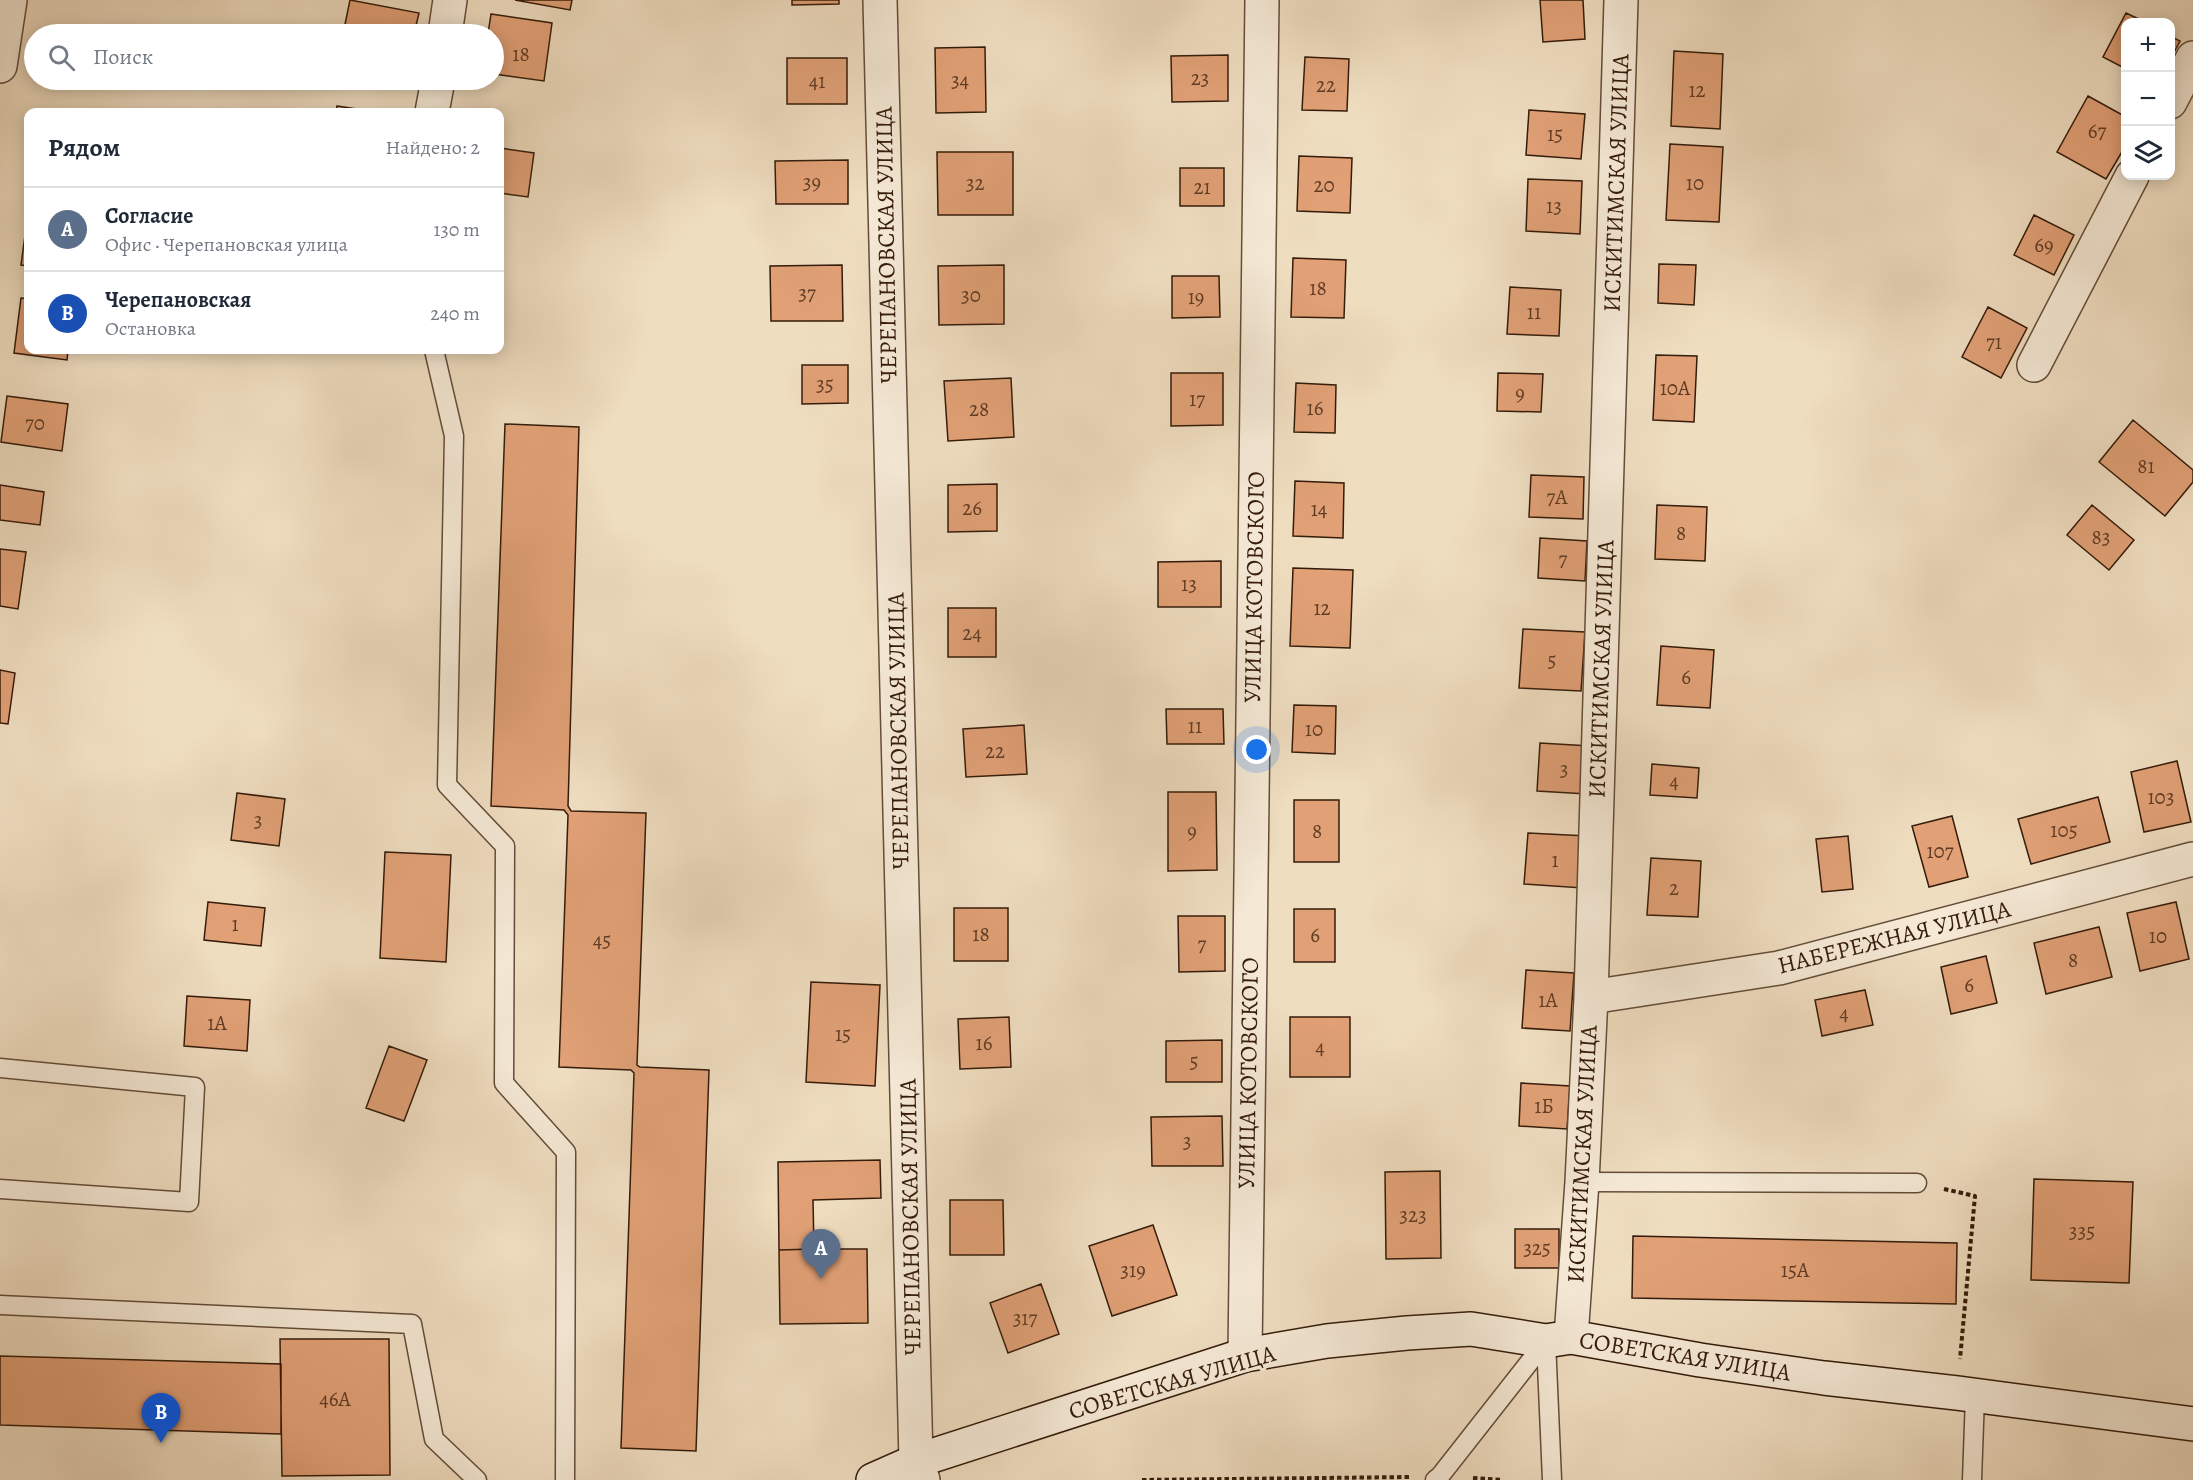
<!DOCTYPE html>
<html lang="ru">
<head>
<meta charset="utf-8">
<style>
	body { margin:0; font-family:Alegreya,serif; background:#f2f2f3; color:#1f2937 }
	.controls { position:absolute; right:18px; top:18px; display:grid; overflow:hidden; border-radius:12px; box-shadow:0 3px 15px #0003 }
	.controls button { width:54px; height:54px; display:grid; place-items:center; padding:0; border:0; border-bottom:2px solid #e0e1e3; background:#fff; color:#1f2937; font:30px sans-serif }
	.you { position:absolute; left:1257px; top:750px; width:21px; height:21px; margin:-15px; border:4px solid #fff; border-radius:50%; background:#1a73e8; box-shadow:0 0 0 9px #1a73e833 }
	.badge { display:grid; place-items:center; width:39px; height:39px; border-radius:50%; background:#8f2418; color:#fff; font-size:20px; font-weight:700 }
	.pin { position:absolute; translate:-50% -50px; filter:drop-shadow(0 2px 3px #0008) }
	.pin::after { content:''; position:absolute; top:32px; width:21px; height:18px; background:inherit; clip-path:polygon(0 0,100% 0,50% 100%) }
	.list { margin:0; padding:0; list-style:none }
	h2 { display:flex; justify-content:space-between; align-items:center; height:78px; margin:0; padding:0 24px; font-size:26px }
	h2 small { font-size:20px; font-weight:400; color:#747a83 }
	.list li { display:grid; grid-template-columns:39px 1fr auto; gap:18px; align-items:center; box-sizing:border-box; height:84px; padding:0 24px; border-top:2px solid #e0e1e3 }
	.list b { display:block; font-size:22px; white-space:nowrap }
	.list p { margin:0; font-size:20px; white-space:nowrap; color:#747a83 }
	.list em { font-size:20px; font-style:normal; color:#747a83 }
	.icon { flex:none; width:33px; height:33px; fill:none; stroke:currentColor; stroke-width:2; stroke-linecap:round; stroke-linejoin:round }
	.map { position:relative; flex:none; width:2193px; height:1480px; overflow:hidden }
	.search { position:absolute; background:#fff; box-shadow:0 3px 15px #0003; left:24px; top:24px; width:480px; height:66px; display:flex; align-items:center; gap:15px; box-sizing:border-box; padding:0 21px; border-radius:33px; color:#747a83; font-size:22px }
	.panel { position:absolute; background:#fff; box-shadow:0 3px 15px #0003; left:24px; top:108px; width:480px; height:246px; border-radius:12px }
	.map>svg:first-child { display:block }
	.building { fill:#e1a076; stroke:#351b0a; stroke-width:1.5 }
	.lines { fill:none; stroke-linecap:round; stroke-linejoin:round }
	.service-casing { stroke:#644c38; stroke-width:21 }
	.minor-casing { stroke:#644c38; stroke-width:36 }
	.secondary-casing { stroke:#351b0a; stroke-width:36 }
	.path { stroke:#351b0a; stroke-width:4; stroke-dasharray:4.5 3; stroke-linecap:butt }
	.service { stroke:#f5e9d6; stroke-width:18 }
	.minor { stroke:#f5e9d6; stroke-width:33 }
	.secondary { stroke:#f5e9d6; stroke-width:33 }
	.labels { text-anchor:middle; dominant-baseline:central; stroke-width:6; stroke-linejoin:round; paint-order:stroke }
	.number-label { font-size:21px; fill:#603c25 }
	.street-label { font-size:24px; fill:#351b0a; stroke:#f5e9d6 }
</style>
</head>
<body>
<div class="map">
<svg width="2193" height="1480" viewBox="0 0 2193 1480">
	<rect width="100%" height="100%" fill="#efddc0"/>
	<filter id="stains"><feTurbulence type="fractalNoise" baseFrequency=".00333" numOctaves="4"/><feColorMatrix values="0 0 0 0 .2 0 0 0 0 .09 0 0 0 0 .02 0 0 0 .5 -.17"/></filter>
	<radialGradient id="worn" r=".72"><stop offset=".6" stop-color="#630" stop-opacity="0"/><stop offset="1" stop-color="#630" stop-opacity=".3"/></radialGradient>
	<!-- building -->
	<path class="building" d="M350,0L419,13L414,34H343Z
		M515,0H572L570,10Z
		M792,0H839V4L792,5Z
		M1540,0H1583L1585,39L1543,42Z
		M2126,13L2145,22H2126V69L2103,57Z
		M491,14L552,23L544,81L494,74V34H488Z
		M2170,36L2180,41L2170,60Z
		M985,47L986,112L936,113L935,48Z
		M1674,51L1723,54L1720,129L1671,126Z
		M1228,55V101L1172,102L1171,56Z
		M1305,57L1349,59L1347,111L1302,110Z
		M787,58H847V104H787Z
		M2088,96L2126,117V145L2106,179L2057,152Z
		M337,106L377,112H336Z
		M1529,110L1585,114L1581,159L1526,155Z
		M1670,144L1723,147L1719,222L1666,220Z
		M500,148L534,153L528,197L500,193Z
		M937,152H1013V215H938Z
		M1299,156L1352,158L1350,213L1297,211Z
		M848,160V204H776L775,161Z
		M1180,168H1224V206H1180Z
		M1528,179L1582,181L1580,234L1526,231Z
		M2034,215L2074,235L2054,275L2014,255Z
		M26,228L28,229V266L21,265Z
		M1293,258L1346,260L1344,318L1291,317Z
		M1659,264L1696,265L1694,305L1658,303Z
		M842,265L843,321H771L770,266Z
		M1004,265V324L939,325L938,266Z
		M1172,276H1219L1220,317L1172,318Z
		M1510,287L1561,290L1559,336L1507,334Z
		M21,298L28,299V350H68L67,360L14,353Z
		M1988,307L2027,328L2001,378L1962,357Z
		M1656,355L1697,356L1694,422L1653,420Z
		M802,365H848V403L802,404Z
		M1171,373H1223V425L1171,426Z
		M1498,373L1543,374L1541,412L1497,411Z
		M1011,378L1014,437L948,441L944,381Z
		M1296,383L1336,385L1335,433L1294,432Z
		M7,396L68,404L62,451L1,442Z
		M2133,420L2193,470V482L2165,516L2099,462Z
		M505,424L579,427L568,806L571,811L646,813L637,1065L640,1067L709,1070L696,1451L621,1448L634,1073L631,1070L559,1067L568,815L564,810L491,806Z
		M1531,475L1584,477L1583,519L1529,517Z
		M1295,481L1344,483L1343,538L1293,536Z
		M997,484V531L948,532V485Z
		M0,485L44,492L40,525L0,520Z
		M1657,505L1707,507L1705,561L1655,559Z
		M2092,505L2134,540L2109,570L2067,535Z
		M1540,538L1587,541L1585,581L1538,578Z
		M0,549L26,552L18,609L0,606Z
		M1221,561V607H1158V562Z
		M1293,568L1353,570L1350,648L1290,646Z
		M948,608H996V657H948Z
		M1523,629L1585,632L1581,691L1519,688Z
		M1661,646L1714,650L1710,708L1657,705Z
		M0,670L15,673L8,724L0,723Z
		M1294,705L1336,706L1335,754L1292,752Z
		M1166,709H1223L1224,744H1167Z
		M1024,725L1027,774L966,777L963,729Z
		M1540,743L1590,746L1587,794L1537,791Z
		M2177,761L2191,822L2144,832L2131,772Z
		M1652,764L1699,768L1697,798L1650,795Z
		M1168,792H1216L1217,870L1168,871Z
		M237,793L285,799L279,846L231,840Z
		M2098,797L2110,842L2031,864L2018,819Z
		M1294,800H1339V862H1294Z
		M1952,816L1968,877L1929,887L1912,826Z
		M1528,833L1587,836L1583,888L1524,884Z
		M1848,836L1853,889L1822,892L1816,839Z
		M385,852L451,855L446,962L380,958Z
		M1651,858L1701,861L1698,917L1647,915Z
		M208,902L265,908L261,946L204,940Z
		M2176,902L2189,959L2140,971L2127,913Z
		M954,908H1008V961H954Z
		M1294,909H1335V962H1294Z
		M1178,916H1225V971L1179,972Z
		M2099,927L2112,977L2046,994L2034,943Z
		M1986,956L1997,1003L1951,1014L1941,967Z
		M1526,970L1574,973L1570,1031L1522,1028Z
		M811,982L880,985L875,1086L806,1082Z
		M1865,990L1873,1025L1822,1036L1815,1000Z
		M187,996L250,1000L247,1051L184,1046Z
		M1009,1017L1011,1067L960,1069L958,1019Z
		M1290,1017H1350V1077H1290Z
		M1222,1040V1082H1166V1041Z
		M389,1046L427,1060L404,1121L366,1108Z
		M1521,1083L1570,1086L1567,1129L1519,1126Z
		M1222,1116L1223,1166H1152L1151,1117Z
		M880,1160L881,1198L813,1200L814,1249L779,1250L778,1162Z
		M1440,1171L1441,1258L1386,1259L1385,1172Z
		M2034,1179L2133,1182L2129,1283L2031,1280Z
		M950,1200H1003L1004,1255H950Z
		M1153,1225L1177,1295L1112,1316L1089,1246Z
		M1515,1229H1559V1268H1515Z
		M1633,1236L1957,1243L1956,1304L1632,1298Z
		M814,1249H867L868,1323L780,1324L779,1250Z
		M1041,1284L1059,1334L1008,1353L990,1303Z
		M280,1339H389L390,1475L282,1476Z
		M0,1356L281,1364V1434L0,1425Z"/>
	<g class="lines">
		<defs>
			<path id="service" d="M434,350L454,436L447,785L505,846L504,1083L566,1152L565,1480
				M0,1068L195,1087L189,1202L0,1189
				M1582,1182L1917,1183
				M0,1305L412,1324L434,1439L477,1480
				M1546,1341L1552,1480
				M1435,1480L1440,1476L1546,1341
				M1972,1480L1975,1396"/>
			<path id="minor" d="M880,0L916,1461L923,1480
				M445,34L450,0
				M0,66L10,0
				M2170,102L2193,58
				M432,112L438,80
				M2034,365L2132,176
				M1591,997L1779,968L2193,859
				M1571,1337L1582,1182L1591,997L1621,0
				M1245,1355L1262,0"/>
			<path id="secondary" d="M873,1480L916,1461L1245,1355L1327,1341L1407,1333L1471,1329L1546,1341L1571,1337L1700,1360L1824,1378L1957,1393L2193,1424"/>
		</defs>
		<!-- service casing -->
		<use href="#service" class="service-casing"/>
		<!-- minor casing -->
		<use href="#minor" class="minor-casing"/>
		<!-- secondary casing -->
		<use href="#secondary" class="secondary-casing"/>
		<!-- path -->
		<path class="path" d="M1944,1189L1975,1196L1960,1359
			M1473,1478L1502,1480
			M1142,1480L1409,1477"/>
		<!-- service -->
		<use href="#service" class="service"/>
		<!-- minor -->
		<use href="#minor" class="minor"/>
		<!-- secondary -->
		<use href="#secondary" class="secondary"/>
	</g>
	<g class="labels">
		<!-- number labels -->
		<g class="number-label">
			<text x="521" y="54">18</text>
			<text x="1200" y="78">23</text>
			<text x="960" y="80">34</text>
			<text x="817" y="81">41</text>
			<text x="1326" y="85">22</text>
			<text x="1697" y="90">12</text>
			<text x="2097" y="131">67</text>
			<text x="1555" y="134">15</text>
			<text x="812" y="182">39</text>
			<text x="975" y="183">32</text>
			<text x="1695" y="183">10</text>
			<text x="1324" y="185">20</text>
			<text x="1202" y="187">21</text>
			<text x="1554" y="206">13</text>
			<text x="2044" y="245">69</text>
			<text x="1318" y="288">18</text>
			<text x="807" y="293">37</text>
			<text x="971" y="295">30</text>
			<text x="1196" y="297">19</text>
			<text x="1534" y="312">11</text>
			<text x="1994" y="342">71</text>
			<text x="825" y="384">35</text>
			<text x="1675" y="388">10А</text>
			<text x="1520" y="393">9</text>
			<text x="1197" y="399">17</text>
			<text x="1315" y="408">16</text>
			<text x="979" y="409">28</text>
			<text x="35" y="423">70</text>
			<text x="2146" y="466">81</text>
			<text x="1557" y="497">7А</text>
			<text x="972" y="508">26</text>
			<text x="1319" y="509">14</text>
			<text x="1681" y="533">8</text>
			<text x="2101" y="537">83</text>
			<text x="1563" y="559">7</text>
			<text x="1189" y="584">13</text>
			<text x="1322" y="608">12</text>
			<text x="972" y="633">24</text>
			<text x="1552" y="660">5</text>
			<text x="1686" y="677">6</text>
			<text x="1195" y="726">11</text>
			<text x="1314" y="729">10</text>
			<text x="995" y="751">22</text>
			<text x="1564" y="769">3</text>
			<text x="1674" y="781">4</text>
			<text x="2161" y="797">103</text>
			<text x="258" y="820">3</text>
			<text x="2064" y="830">105</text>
			<text x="1192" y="831">9</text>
			<text x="1317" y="831">8</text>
			<text x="1940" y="851">107</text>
			<text x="1555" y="860">1</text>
			<text x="1674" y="888">2</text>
			<text x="235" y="924">1</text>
			<text x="981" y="934">18</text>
			<text x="1315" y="935">6</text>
			<text x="2158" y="936">10</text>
			<text x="602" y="940">45</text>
			<text x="1202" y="944">7</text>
			<text x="2073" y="960">8</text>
			<text x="1969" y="985">6</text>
			<text x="1548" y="1000">1А</text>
			<text x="1844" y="1013">4</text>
			<text x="217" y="1023">1А</text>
			<text x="843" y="1034">15</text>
			<text x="984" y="1043">16</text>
			<text x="1320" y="1047">4</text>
			<text x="1194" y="1061">5</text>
			<text x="1544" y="1106">1Б</text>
			<text x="1187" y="1141">3</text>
			<text x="1413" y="1215">323</text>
			<text x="2082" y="1231">335</text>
			<text x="1537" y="1248">325</text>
			<text x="1133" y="1270">319</text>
			<text x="1795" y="1270">15А</text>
			<text x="1025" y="1318">317</text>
			<text x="335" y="1399">46А</text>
		</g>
		<!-- street labels -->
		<g class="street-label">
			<text transform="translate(1616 183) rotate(-88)">ИСКИТИМСКАЯ УЛИЦА</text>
			<text transform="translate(886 245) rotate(-91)">ЧЕРЕПАНОВСКАЯ УЛИЦА</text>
			<text transform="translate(1254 587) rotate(-89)">УЛИЦА КОТОВСКОГО</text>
			<text transform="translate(1601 669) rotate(-88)">ИСКИТИМСКАЯ УЛИЦА</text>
			<text transform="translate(898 731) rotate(-91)">ЧЕРЕПАНОВСКАЯ УЛИЦА</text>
			<text transform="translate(1894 937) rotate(-14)">НАБЕРЕЖНАЯ УЛИЦА</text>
			<text transform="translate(1248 1073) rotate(-89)">УЛИЦА КОТОВСКОГО</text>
			<text transform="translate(1582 1154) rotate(-87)">ИСКИТИМСКАЯ УЛИЦА</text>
			<text transform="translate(910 1217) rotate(-91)">ЧЕРЕПАНОВСКАЯ УЛИЦА</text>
			<text transform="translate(1685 1356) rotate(9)">СОВЕТСКАЯ УЛИЦА</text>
			<text transform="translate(1172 1382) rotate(-16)">СОВЕТСКАЯ УЛИЦА</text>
		</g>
	</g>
	<rect width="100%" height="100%" filter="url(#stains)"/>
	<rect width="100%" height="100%" fill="url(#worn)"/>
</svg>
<div class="controls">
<button>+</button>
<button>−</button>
<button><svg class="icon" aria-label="layers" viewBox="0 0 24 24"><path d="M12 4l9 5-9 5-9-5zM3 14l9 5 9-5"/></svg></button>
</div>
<div class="you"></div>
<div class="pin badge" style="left:821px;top:1279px;background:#5c6f8a">A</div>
<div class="pin badge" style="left:161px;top:1443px;background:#1a4fb4">B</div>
<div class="search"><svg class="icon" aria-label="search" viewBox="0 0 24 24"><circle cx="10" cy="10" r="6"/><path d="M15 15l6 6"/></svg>Поиск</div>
<section class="panel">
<h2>Рядом<small>Найдено: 2</small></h2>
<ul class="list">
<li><span class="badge" style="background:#5c6f8a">A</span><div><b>Согласие</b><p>Офис · Черепановская улица</p></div><em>130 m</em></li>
<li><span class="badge" style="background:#1a4fb4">B</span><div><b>Черепановская</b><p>Остановка</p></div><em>240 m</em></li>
</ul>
</section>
</div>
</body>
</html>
